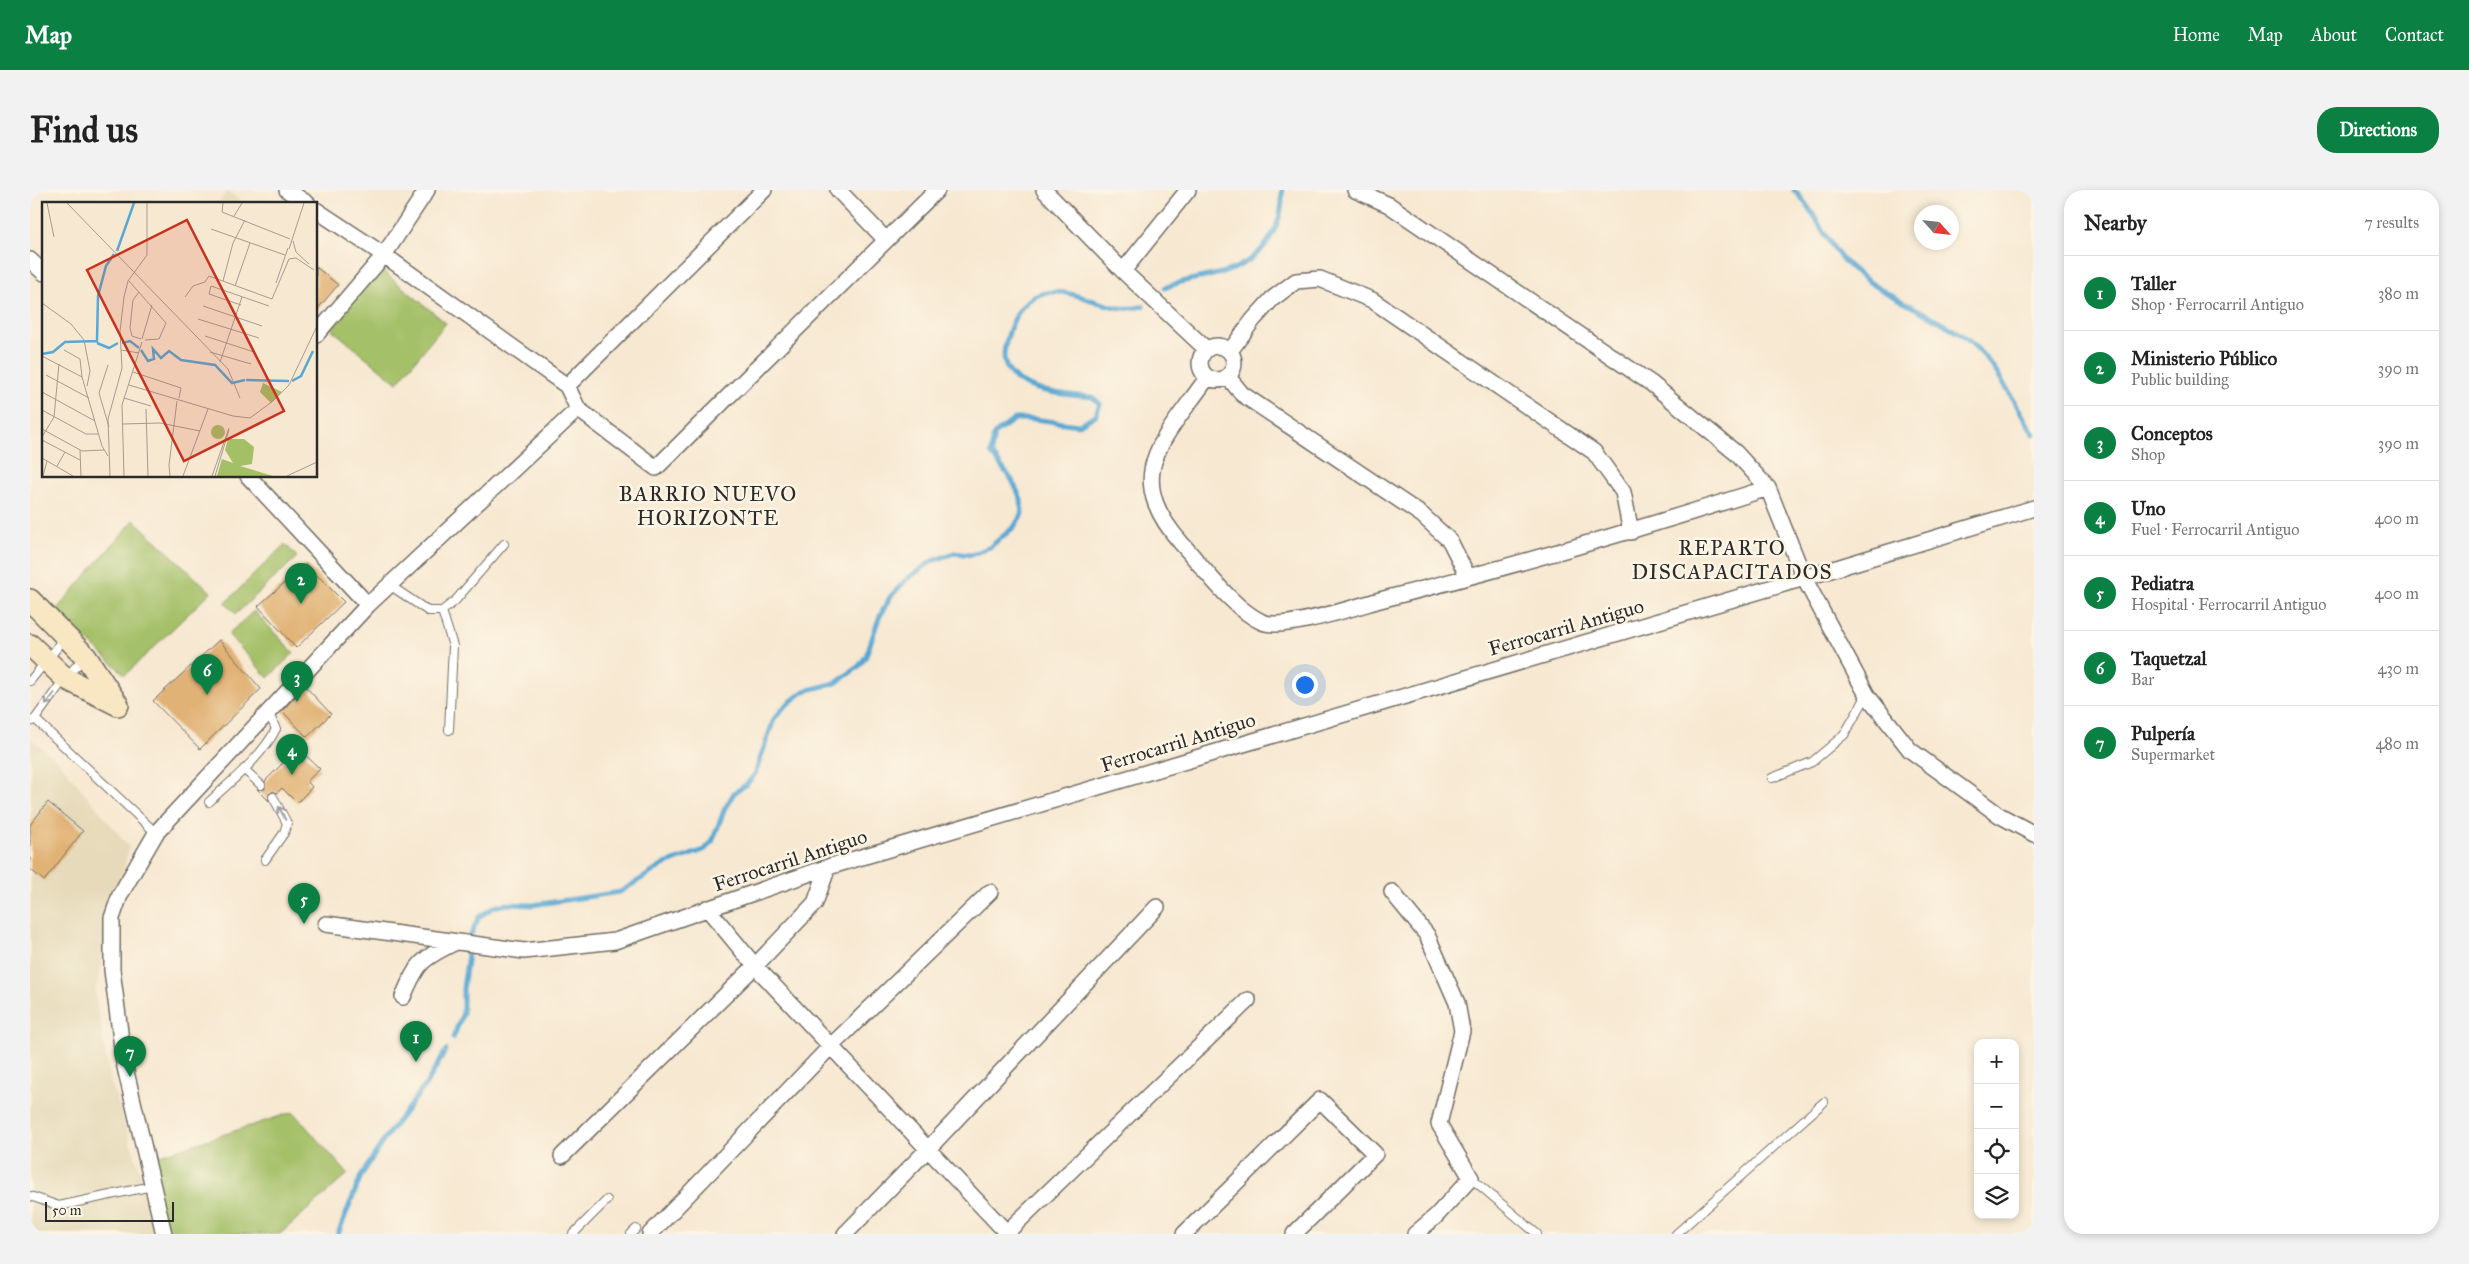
<!DOCTYPE html>
<html lang="en">
<head>
<meta charset="utf-8">
<style>
	body { margin:0; font-family:"IM FELL Great Primer",serif; background:#f2f2f2; color:#222 }
	.controls { position:absolute; right:15px; bottom:15px; display:grid; overflow:hidden; border-radius:10px; box-shadow:0 2px 8px #0003 }
	.controls button { width:45px; height:45px; display:grid; place-items:center; padding:0; border:0; border-bottom:1px solid #e0e0e0; background:#fff; color:#222; font:25px sans-serif }
	.compass { position:absolute; left:1884px; top:15px; width:45px; height:45px; border-radius:50%; background:#fff; box-shadow:0 2px 8px #0003; rotate:117deg }
	.scale { position:absolute; left:15px; bottom:12px; width:129px; box-sizing:border-box; padding-left:5px; border:2px solid #2b2b2b; border-top:0; font-size:14px; line-height:18px; white-space:nowrap; color:#2b2b2b; -webkit-text-stroke:4px #fcf5e5; paint-order:stroke }
	.you { position:absolute; left:1274px; top:494px; width:18px; height:18px; margin:-12px; border:4px solid #fff; border-radius:50%; background:#1a73e8; box-shadow:0 0 0 8px #1a73e833 }
	.badge { display:grid; place-items:center; width:32px; height:32px; border-radius:50%; background:#0b8043; color:#fff; font-size:16px; font-weight:700 }
	.pin { position:absolute; translate:-50% -41px; filter:drop-shadow(0 1px 2px #0008) }
	.pin::after { content:''; position:absolute; top:26px; width:18px; height:15px; background:inherit; clip-path:polygon(0 0,100% 0,50% 100%) }
	.list { margin:0; padding:0; list-style:none }
	h2 { display:flex; justify-content:space-between; align-items:center; height:65px; margin:0; padding:0 20px; font-size:21px }
	h2 small { font-size:16px; font-weight:400; color:#767676 }
	.list li { display:grid; grid-template-columns:32px 1fr auto; gap:15px; align-items:center; box-sizing:border-box; height:75px; padding:0 20px; border-top:1px solid #e0e0e0 }
	.list b { display:block; font-size:19px; white-space:nowrap }
	.list p { margin:0; font-size:16px; white-space:nowrap; color:#767676 }
	.list em { font-size:16px; font-style:normal; color:#767676 }
	.icon { flex:none; width:28px; height:28px; fill:none; stroke:currentColor; stroke-width:2; stroke-linecap:round; stroke-linejoin:round }
	.map { position:relative; flex:none; width:2004px; height:1044px; overflow:hidden; border-radius:20px }
	header { display:flex; align-items:center; gap:30px; box-sizing:border-box; height:70px; padding:0 25px; background:#0b8043; color:#fff }
	header strong { font-size:24px }
	nav { display:flex; gap:28px; margin-inline-start:auto; font-size:18px }
	.intro { display:flex; align-items:center; justify-content:space-between; box-sizing:border-box; height:120px; padding:0 30px }
	h1 { margin:0; font-size:35px }
	.button { padding:12px 22px; border-radius:20px; background:#0b8043; color:#fff; font-size:18px; font-weight:700 }
	main { display:flex; gap:30px; padding:0 30px }
	aside { flex:1; background:#fff; border-radius:20px; box-shadow:0 2px 8px #0003 }
	.map>svg:first-child { display:block }
	.built { fill:#e6daba }
	.green { fill:#a4c067; stroke:#687649 }
	.lines { fill:none; stroke-linecap:round; stroke-linejoin:round }
	.stream { stroke:#58a8d3; stroke-width:5 }
	.building { fill:#e1b274 }
	.lane-casing { stroke:#726d65; stroke-width:10 }
	.street-casing { stroke:#726d65; stroke-width:18 }
	.secondary-casing { stroke:#726d65; stroke-width:24 }
	.lane { stroke:#fff; stroke-width:8 }
	.street { stroke:#fff; stroke-width:15 }
	.secondary { stroke:#f9e7c3; stroke-width:21 }
	.oneway { stroke:#a0a0a0 }
	.labels { text-anchor:middle; dominant-baseline:central; stroke-width:5; stroke-linejoin:round; paint-order:stroke }
	.street-label { font-size:20px; fill:#2b2b2b; stroke:#fcf5e5 }
	.neighbourhood-label { font-size:21px; letter-spacing:1px; fill:#2b2b2b; stroke:#fcf5e5 }
	.inset-river { fill:none; stroke:#58a8d3; stroke-width:2.5 }
	.inset-road { fill:none; stroke:#a59c8f; stroke-width:1 }
	.view { fill:#c8321e; fill-opacity:0.15; stroke:#c8321e; stroke-width:2.5 }
	.inset-edge { fill:none; stroke:#2b2b2b; stroke-width:2.5 }
</style>
</head>
<body>
<header>
<strong>Map</strong>
<nav><a>Home</a><a>Map</a><a>About</a><a>Contact</a></nav>
</header>
<div class="intro"><h1>Find us</h1><a class="button">Directions</a></div>
<main>
<div class="map">
<svg width="2004" height="1044" viewBox="0 0 2004 1044">
	<rect width="100%" height="100%" fill="#fcf5e5"/>
	<filter id="ink" filterUnits="userSpaceOnUse"><feTurbulence type="fractalNoise" baseFrequency=".02" numOctaves="2"/><feDisplacementMap in="SourceGraphic" scale="10" xChannelSelector="R" yChannelSelector="G"/><feConvolveMatrix kernelMatrix="1 2 1 2 8 2 1 2 1" color-interpolation-filters="sRGB"/></filter>
	<filter id="wash" filterUnits="userSpaceOnUse"><feTurbulence type="fractalNoise" baseFrequency=".0096" numOctaves="4" result="noise"/><feDisplacementMap in="SourceGraphic" scale="20" xChannelSelector="R" yChannelSelector="G"/><feGaussianBlur stdDeviation="1.12" result="paint"/><feColorMatrix in="noise" values="0 0 0 0 0 0 0 0 0 0 0 0 0 0 0 0 0 1.4 0 .05"/><feComposite in="paint" operator="in"/></filter>
	<g filter="url(#wash)">
		<rect width="100%" height="100%" fill="#f7e8d1"/>
		<!-- built -->
		<path class="built" d="M198,1L215,14H187Z
			M1,549L28,571L99,657L65,802L80,889L130,1044H0Z"/>
		<!-- green -->
		<path class="green" d="M348,77L416,133L367,193L299,137Z
			M104,330L181,402L95,485L25,421Z
			M255,354L267,367L206,424L195,413Z
			M224,421L264,463L238,488L198,444Z
			M263,922L318,984L250,1044H138L118,969Z"/>
		<g class="lines">
			<!-- stream -->
			<path class="stream" d="M1764,0C1787,22 1796,56 1820,77C1851,105 1892,119 1927,142C1964,166 1981,209 2004,244
				M1135,98C1154,89 1174,88 1195,82C1232,70 1254,39 1252,0
				M423,848L433,823V798L441,744L449,727L464,717L477,714L503,715L590,702L635,674L674,660L682,652L695,618L704,603L717,594L725,584L744,529L755,516L774,501L806,493L829,476L836,466L849,428L860,407L877,389L902,371L924,363L941,365L960,357L984,337L992,324L991,309L982,290L961,263L964,244L985,229H1004L1049,235L1066,225L1070,214L1063,207C1037,205 974,203 974,165C974,157 977,149 979,142C984,128 991,113 1006,106C1042,90 1077,128 1113,116
				M308,1044L331,986L355,948L397,893L416,860"/>
		</g>
		<g id="blocks">
			<!-- building -->
			<path class="building" d="M286,77L308,95L286,121Z
				M276,374L314,412L266,458L228,416Z
				M189,450L231,499L170,559L123,511Z
				M275,496L301,524L277,547L252,521Z
				M268,558L290,579L277,591L282,597L267,613L252,598L247,603L243,601L239,604V611L227,599H235V591Z
				M18,612L53,641L14,691L0,679V635Z"/>
		</g>
	</g>
	<g filter="url(#ink)">
		<use href="#blocks" fill-opacity="0" stroke="#726d65" stroke-width="1"/>
		<g class="lines">
			<defs>
				<path id="lane" d="M358,394L398,421H412L425,411L474,354
					M412,421L423,456L419,540
					M0,491L35,448
					M5,529L126,643
					M0,532L5,529L35,488L54,468
					M214,579L231,595
					M1742,588L1782,572L1814,545L1837,505
					M179,612C202,590 231,568 246,539L238,522
					M235,670L254,643L257,633L243,607
					M1441,988L1507,1044
					M0,1006L29,1016L122,996
					M543,1044L577,1010
					M601,1044L606,1039
					M1646,1044L1794,912"/>
				<path id="street" d="M257,0L278,14
					M808,0L856,50
					M1014,0L1093,81L1176,159
					M1325,0L1359,15L1622,194L1706,263L1738,298L1774,388L1837,505L1880,560L1969,625L2004,644
					M286,20L354,65L537,196
					M0,70L14,83
					M1093,81L1158,0
					M286,145L354,65L397,0
					M1170 173a17 17 0 1 1 34 0a17 17 0 1 1-34 0Z
					M1200,161L1223,130L1242,109L1266,91L1290,89L1342,110L1564,262L1593,302L1601,342
					M1198,187L1212,204L1392,325L1420,351L1438,387
					M1177,188C1134,250 1090,284 1152,354C1174,378 1203,419 1232,432C1253,441 1325,417 1350,410C1481,377 1610,339 1738,298
					M548,219L626,278L907,0
					M218,286L338,415
					M1362,702L1397,745L1427,813L1432,841L1409,934L1441,988L1406,1026L1385,1044
					M677,718L725,776L978,1044
					M296,734L494,761L585,751L798,677L1774,388L2004,318
					M373,807C387,773 391,769 424,753
					M532,966L725,776L785,713L798,677
					M134,1044L94,873L82,780V728L90,705L126,643L338,415L548,219L537,196L734,0
					M620,1044L801,856L960,702
					M815,1044L898,959L1127,717
					M975,1044L1218,810
					M1154,1044L1290,910L1345,964L1264,1044"/>
				<path id="secondary" d="M0,410L56,467L88,515
					M0,455L35,488L86,514"/>
			</defs>
			<!-- lane casing -->
			<use href="#lane" class="lane-casing"/>
			<!-- street casing -->
			<use href="#street" class="street-casing"/>
			<!-- secondary casing -->
			<use href="#secondary" class="secondary-casing"/>
			<!-- lane -->
			<use href="#lane" class="lane"/>
			<!-- street -->
			<use href="#street" class="street"/>
			<!-- secondary -->
			<use href="#secondary" class="secondary"/>
		</g>
		<!-- one-way arrows -->
		<defs><path id="oneway-shaft" d="M-6 0H5M1.5-3L5.5 0L1.5 3" fill="none" stroke-width="1.6" stroke-linecap="round" stroke-linejoin="round" transform="scale(1.25)"/></defs>
		<g class="oneway">
			<use href="#oneway-shaft" transform="translate(20 509) rotate(127)"/>
			<use href="#oneway-shaft" transform="translate(252 623) rotate(-117)"/>
		</g>
	</g>
	<g class="labels">
		<!-- street labels -->
		<g class="street-label">
			<text transform="translate(1536 437) rotate(-16)">Ferrocarril Antiguo</text>
			<text transform="translate(1148 552) rotate(-17)">Ferrocarril Antiguo</text>
			<text transform="translate(760 670) rotate(-18)">Ferrocarril Antiguo</text>
		</g>
		<!-- neighbourhood labels -->
		<g class="neighbourhood-label">
			<text x="678" y="304">BARRIO NUEVO<tspan x="678" dy="24">HORIZONTE</tspan></text>
			<text x="1702" y="358">REPARTO<tspan x="1702" dy="24">DISCAPACITADOS</tspan></text>
		</g>
	</g>
	<!-- overview -->
	<g transform="translate(12 12)">
		<rect width="275" height="275" fill="#f7e8d1"/>
		<path d="M221,181L240,190L229,201L218,190ZM169 230a7 7 0 1 1 14 0a7 7 0 1 1-14 0ZM186,237H202L212,245L210,262L198,264L231,274H175L180,257L191,261L183,248Z" fill="#a4c067"/>
		<path class="inset-river" d="M75,49L92,1M55,141L67,146L76,141M80,141L88,139L97,146M99,148L106,159L112,157L111,147L119,156L127,149L139,158L173,163L190,181L203,178M0,152L11,150L23,140L55,139L56,94L64,64L72,52M204,178L247,179M250,179L259,174L271,149"/>
		<path class="inset-road" d="M5,1L12,35M25,1L186,167L198,196M181,1L180,10L248,37M192,14L200,1M169,27L243,53M251,39L254,50L267,62M247,47L262,1M87,79L124,121L117,137L103,138M181,79L191,41L203,18M234,81L246,46M193,84L208,41M97,90L91,98L88,126L90,134L99,137M143,95L151,84L163,80L167,74L230,97M230,97L247,57L254,56L272,68M0,101L29,122L42,138L48,169L45,184M199,103L167,92L169,84L227,104M161,104L220,124M156,117L217,136M163,134L212,150M100,137L110,103M22,148L38,157L40,175M79,148L97,151M168,150L209,162M0,154L40,175L60,244L66,254M178,160L200,95M66,163L57,191L67,225M91,170L139,186L137,196M4,173L47,196M87,183L191,214L208,216L231,199L247,183L275,124M0,190L53,219M82,196L109,204M104,207L106,274M0,208L44,232H56M80,222L118,221L158,229M0,227L40,249L62,248M0,235L12,215L17,162M0,238L38,258M38,248L39,274M0,256L31,274M15,264L23,250M1,274L5,259M68,274L66,217L80,166L78,129L82,95L86,79L105,53V1M82,274L80,203L100,140M128,274L127,263L135,199M141,274L166,207M170,274L187,226M173,274L187,228M245,274L275,260"/>
		<path class="view" d="M145,18L242,209L142,259L45,68Z"/>
		<rect width="275" height="275" class="inset-edge"/>
	</g>
</svg>
<div class="controls">
<button>+</button>
<button>−</button>
<button><svg class="icon" aria-label="locate" viewBox="0 0 24 24"><circle cx="12" cy="12" r="6"/><path d="M12 2v4M12 18v4M2 12h4M18 12h4"/></svg></button>
<button><svg class="icon" aria-label="layers" viewBox="0 0 24 24"><path d="M12 4l9 5-9 5-9-5zM3 14l9 5 9-5"/></svg></button>
</div>
<svg class="compass" viewBox="-18 -18 36 36"><path d="M0-13l5 13h-10z" fill="#e53935"/><path d="M0 13l5-13h-10z" fill="#767676"/></svg>
<div class="scale">50 m</div>
<div class="you"></div>
<div class="pin badge" style="left:386px;top:872px">1</div>
<div class="pin badge" style="left:271px;top:414px">2</div>
<div class="pin badge" style="left:267px;top:512px">3</div>
<div class="pin badge" style="left:262px;top:585px">4</div>
<div class="pin badge" style="left:274px;top:734px">5</div>
<div class="pin badge" style="left:177px;top:505px">6</div>
<div class="pin badge" style="left:100px;top:887px">7</div>
</div>
<aside>
<h2>Nearby<small>7 results</small></h2>
<ul class="list">
<li><span class="badge">1</span><div><b>Taller</b><p>Shop · Ferrocarril Antiguo</p></div><em>380 m</em></li>
<li><span class="badge">2</span><div><b>Ministerio Público</b><p>Public building</p></div><em>390 m</em></li>
<li><span class="badge">3</span><div><b>Conceptos</b><p>Shop</p></div><em>390 m</em></li>
<li><span class="badge">4</span><div><b>Uno</b><p>Fuel · Ferrocarril Antiguo</p></div><em>400 m</em></li>
<li><span class="badge">5</span><div><b>Pediatra</b><p>Hospital · Ferrocarril Antiguo</p></div><em>400 m</em></li>
<li><span class="badge">6</span><div><b>Taquetzal</b><p>Bar</p></div><em>430 m</em></li>
<li><span class="badge">7</span><div><b>Pulpería</b><p>Supermarket</p></div><em>480 m</em></li>
</ul>
</aside>
</main>
</body>
</html>
